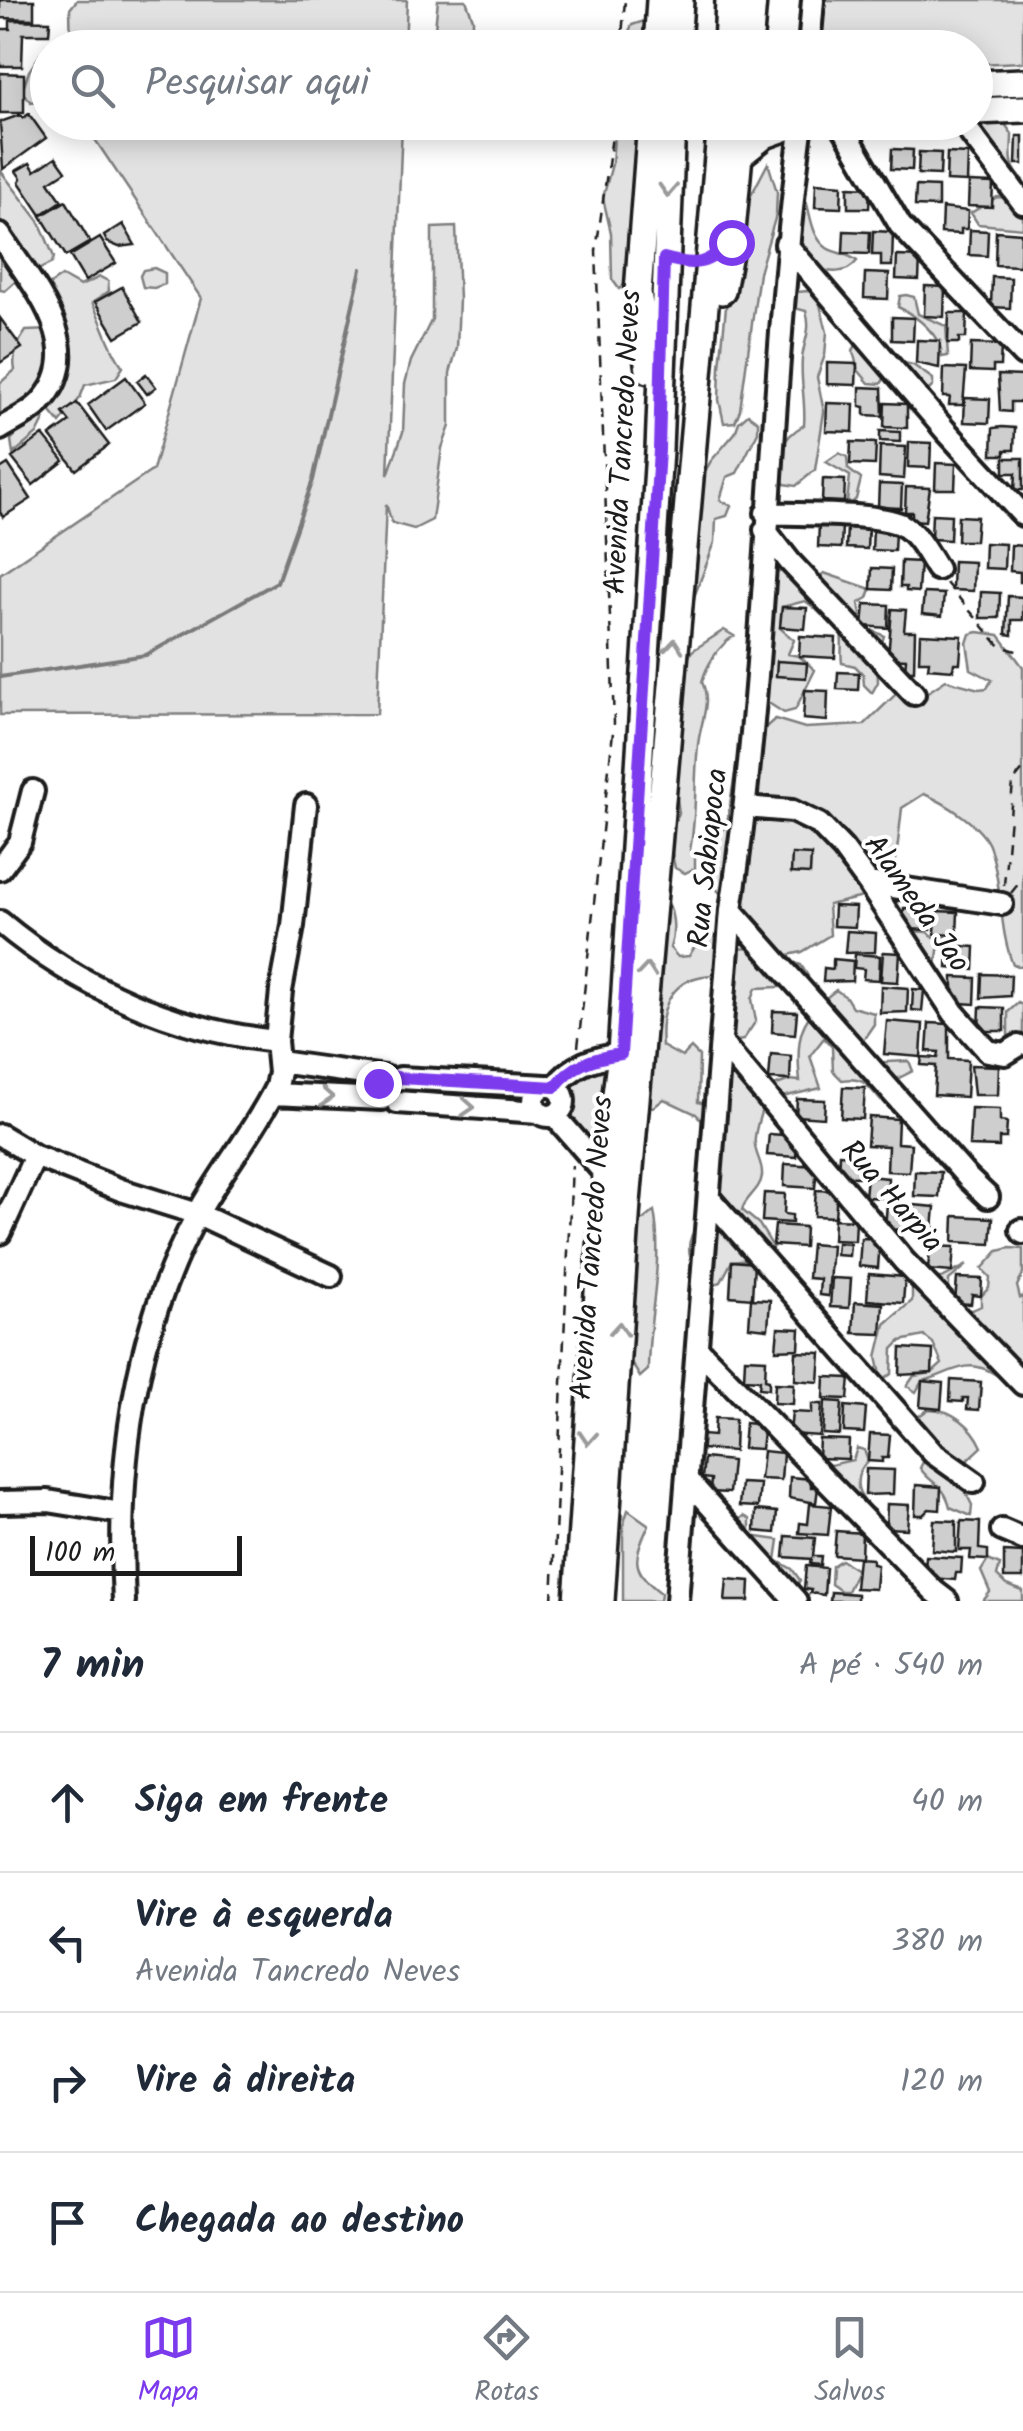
<!DOCTYPE html>
<html lang="pt">
<head>
<meta charset="utf-8">
<style>
	body { margin:0; font-family:Kalam,sans-serif; background:#f2f2f3; color:#1f2937 }
	.scale { position:absolute; left:30px; bottom:25px; width:212px; box-sizing:border-box; padding-left:10px; border:5px solid #1c1c1c; border-top:0; font-size:28px; line-height:35px; white-space:nowrap; color:#1c1c1c; -webkit-text-stroke:8px #fff; paint-order:stroke }
	.stop { position:absolute; width:30px; height:30px; margin:-22px; border:8px solid #7c3aed; border-radius:50%; background:#fff }
	.stop.end { background:#7c3aed; border-color:#fff; box-shadow:0 2px 10px #0008 }
	.list { margin:0; padding:0; list-style:none }
	h2 { display:flex; justify-content:space-between; align-items:center; height:130px; margin:0; padding:0 40px; font-size:42px }
	h2 small { font-size:32px; font-weight:400; color:#747a83 }
	.list li { display:grid; grid-template-columns:65px 1fr auto; gap:30px; align-items:center; box-sizing:border-box; height:140px; padding:0 40px; border-top:2px solid #e0e1e3 }
	.list b { display:block; font-size:38px; white-space:nowrap }
	.list p { margin:0; font-size:32px; white-space:nowrap; color:#747a83 }
	.list em { font-size:32px; font-style:normal; color:#747a83 }
	.icon { flex:none; width:55px; height:55px; fill:none; stroke:currentColor; stroke-width:2; stroke-linecap:round; stroke-linejoin:round }
	.map { position:relative; flex:none; width:1023px; height:1601px; overflow:hidden }
	.search { position:absolute; background:#fff; box-shadow:0 5px 25px #0003; left:30px; right:30px; top:30px; height:110px; display:flex; align-items:center; gap:25px; box-sizing:border-box; padding:0 35px; border-radius:55px; color:#747a83; font-size:38px }
	.sheet { height:690px; background:#fff }
	nav { display:flex; justify-content:space-around; align-items:center; box-sizing:border-box; height:140px; border-top:2px solid #e0e1e3; background:#fff; font-size:28px; color:#747a83 }
	nav a { display:grid; justify-items:center; gap:5px }
	nav .on { color:#7c3aed }
	.map>svg:first-child { display:block }
	.green { fill:#e2e2e2; stroke:#7f7f7f; stroke-width:2.5 }
	.lines { fill:none; stroke-linecap:round; stroke-linejoin:round }
	.stream { stroke:#7a7a7a; stroke-width:4 }
	.building { fill:#cecece; stroke:#1c1c1c; stroke-width:2.5 }
	.minor-casing { stroke:#1c1c1c; stroke-width:28 }
	.major-casing { stroke:#1c1c1c; stroke-width:32 }
	.path { stroke:#1c1c1c; stroke-width:2.5; stroke-dasharray:10 8; stroke-linecap:butt }
	.minor { stroke:#fff; stroke-width:20 }
	.major { stroke:#fff; stroke-width:25 }
	.oneway { stroke:#999 }
	.route { stroke:#7c3aed; stroke-width:12 }
	.labels { text-anchor:middle; dominant-baseline:central; stroke-width:8; stroke-linejoin:round; paint-order:stroke }
	.street-label { font-size:30px; fill:#1c1c1c; stroke:#fff }
</style>
</head>
<body>
<div class="map">
<svg width="1023" height="1601" viewBox="0 0 1023 1601">
	<rect width="100%" height="100%" fill="#fff"/>
	<filter id="ink" filterUnits="userSpaceOnUse"><feTurbulence type="fractalNoise" baseFrequency=".01" numOctaves="2"/><feDisplacementMap in="SourceGraphic" scale="20" xChannelSelector="R" yChannelSelector="G"/><feConvolveMatrix kernelMatrix="1 2 1 2 8 2 1 2 1" color-interpolation-filters="sRGB"/></filter>
	<g filter="url(#ink)">
		<!-- green -->
		<path class="green" d="M77,0H407L405,47H71L70,9Z
			M438,0H466L473,19L472,47H433Z
			M824,0H1023V62L976,64V48L821,47Z
			M644,21L652,47L621,48L632,25Z
			M46,46L48,48L47,110L41,109L38,101L31,102L22,92L29,71Z
			M1002,120L1012,134C1012,154 1007,164 1023,180V228L978,224L971,213L997,197L1008,198L981,132L986,121Z
			M84,123H402L388,475L403,432L405,384L411,361L432,319V228L456,227L459,299L457,348L450,373V426L442,448L432,520L414,529L392,523L386,504L377,714L0,715V574L153,470L201,298Z
			M615,123H642C630,175 633,228 629,282L619,289L612,279L611,233L603,198L612,164Z
			M768,163L777,192L776,215L759,273L740,410L735,422L724,423L719,400L720,366L726,307L745,207Z
			M0,170L39,221L54,257L52,263L16,281L5,291L0,290Z
			M798,195H804C811,211 810,236 827,248C836,254 848,253 857,261C846,276 829,272 812,268L797,242Z
			M154,268L165,273V284L154,288L143,287L140,276L143,270Z
			M62,276L80,286L100,277L108,281L109,291L92,303C105,326 107,345 123,367L116,378L85,385L80,398L60,423L47,407C86,365 67,331 46,287Z
			M808,291L818,297L827,332L825,355L817,377L824,412L815,470L796,486L785,484L779,477C779,451 780,439 804,425C806,403 800,381 802,359C804,340 812,330 806,311L795,308L787,374L788,299L797,292Z
			M906,295L914,297L918,314L946,326L948,356L942,357C942,336 917,316 898,307L900,296Z
			M50,330L59,356L38,396L0,420V383L15,370C12,356 18,342 26,331Z
			M858,340L895,361L913,365L933,379V386L929,390L887,374L881,384L869,383L858,370L853,351Z
			M748,414L758,421V432L737,473L727,477L720,500L731,506L727,516L716,519L715,542L694,597L689,580L699,482L711,461L735,433L739,422Z
			M32,418L44,420L37,434L13,454L11,440Z
			M839,453L847,457L848,469L861,479L856,499L852,503L847,502L850,476L826,462Z
			M783,571L815,581L824,573L871,589L868,598L859,603L863,626L884,636L877,658L878,682L872,693L864,685L863,674L855,666L842,663C840,650 844,641 840,629C824,620 817,608 805,601L782,607L780,628L794,640L788,654L799,656L815,670L795,710L784,713L764,700L774,573Z
			M724,630L734,636C719,645 706,666 702,682C712,703 700,723 698,745C694,780 697,815 690,850L695,856V868L685,873L675,868L668,835L679,813L674,777L681,672L692,651Z
			M978,632L999,635L1023,667V967L1013,965C998,927 1003,886 990,848C983,826 944,802 924,794L902,808L894,877L859,898L828,905L830,935L802,952L779,957L708,880L707,859L727,822L737,762L747,744L775,719L805,728L864,725L898,692L913,702L946,680L979,689L987,688L992,680L971,669L967,643L970,634Z
			M662,893C674,907 676,931 670,948L678,957L689,956L702,935H713L732,949L755,948L801,965L808,976L803,986L756,988L752,999L756,1021L743,1040L732,1042L721,1036L718,975C674,974 658,1004 662,1046L682,1057L691,1048L699,1056L698,1102L709,1105C722,1084 730,1060 759,1067L766,1089L790,1080L800,1081C795,1036 800,1017 836,990L846,997L852,1007L874,1013V1024L861,1043L864,1063L909,1061L913,1071L891,1082L890,1094L881,1101C868,1086 864,1076 842,1080L833,1071L832,1047L824,1038L810,1056L821,1088L774,1099L763,1105C760,1118 753,1133 755,1145C756,1157 763,1163 762,1176C760,1191 745,1197 742,1210L759,1224L773,1247L767,1257L732,1261L721,1282L710,1286C691,1269 680,1246 699,1224L704,1123L696,1114L664,1099L654,1107L642,1105Z
			M909,931L927,932L937,939L946,937L951,940L938,950L936,967H930Z
			M1018,1003L1023,1005V1045L1008,1035V1012Z
			M612,1063L605,1157L568,1123C576,1077 563,1079 612,1063Z
			M410,1087L529,1094L530,1100L528,1103L409,1094Z
			M654,1211C664,1263 648,1318 648,1370L640,1377L629,1359L638,1224Z
			M1010,1248L1023,1249V1274L1017,1286L1020,1298L1023,1296V1383C998,1382 995,1370 978,1367C959,1363 940,1378 922,1381L916,1392L907,1386L914,1376L932,1373L942,1364L933,1343L924,1336L901,1341L893,1349L892,1374L882,1379L877,1357L885,1324L912,1301V1277L942,1278L967,1265L949,1280V1305C961,1313 968,1313 981,1306V1296L989,1288L990,1277L982,1269L998,1251Z
			M929,1409C952,1409 973,1426 982,1447L955,1472L972,1505L971,1516L950,1507C944,1483 931,1485 920,1468L931,1447L921,1428L919,1416Z
			M857,1448L864,1450L868,1461C850,1478 857,1499 876,1512L877,1518L860,1524L849,1519L830,1471V1465L853,1460Z
			M628,1510L649,1525C633,1558 630,1570 661,1593L660,1601H623V1526Z
			M744,1516L750,1519V1536L779,1540L776,1560L792,1569L800,1580L797,1585L791,1586L735,1524Z
			M841,1560L857,1570L847,1591H841L831,1584L832,1566Z
			M988,1560L1000,1565L997,1576L1006,1585L1023,1591V1601H983L990,1592L981,1571Z"/>
		<g class="lines">
			<!-- stream -->
			<path class="stream" d="M0,677L146,655L277,582L313,480L361,269"/>
		</g>
		<!-- building -->
		<path class="building" d="M0,0H34V19L0,18Z
			M10,20L50,21L49,34H23L22,66H0V21V29H10Z
			M0,73L24,74V113H0Z
			M29,114L46,138L3,169L0,122L20,115L23,118Z
			M1017,136H1023V164H1016Z
			M892,149L913,150L912,170L891,169Z
			M919,152L941,153L940,175L918,174Z
			M947,153L968,154L967,182L946,181Z
			M56,157L66,171L49,182L62,201L41,215L19,182L21,178L16,171L30,163L35,171Z
			M969,182L993,183L992,207L968,206Z
			M816,183L842,185L841,208L815,207Z
			M916,186L938,187V207L915,206Z
			M848,187L870,188L869,208H848Z
			M66,201L90,242L66,256L41,216Z
			M942,208L968,211L967,229H961V234L941,233Z
			M123,224L135,245L119,247L107,242L104,236Z
			M970,230L988,231L987,256L969,255Z
			M844,231L870,232L869,254L843,253Z
			M873,231L893,232L892,266H881V255H872Z
			M996,231L1021,233L1020,266L995,265Z
			M100,238L116,263L85,281L70,256Z
			M897,256L920,257L919,280L896,279Z
			M865,273L889,274L888,299L864,298Z
			M992,277L1011,278L1010,308L991,307Z
			M925,286L945,287L944,317L924,316Z
			M122,287L142,322L116,337L95,302Z
			M949,313H967L966,338H959V343H948Z
			M892,317L914,318L913,341L892,340Z
			M0,318L22,348L0,363Z
			M917,340L940,341L939,368L916,363Z
			M971,344L1001,345L1000,366H993V372L970,371Z
			M827,363L857,364L856,385L827,384Z
			M944,368L966,369L963,405H949L950,397H943Z
			M146,374L156,387L147,394L137,381Z
			M998,375L1023,376L1021,402H1011V412L1000,411Z
			M126,377L145,403L106,431L88,405Z
			M860,387L882,388L883,416L865,415V407L860,406Z
			M965,398L990,399L989,423L964,422Z
			M77,403L109,445L76,470L50,436L70,422L63,413Z
			M827,403L854,404L853,432L826,431Z
			M885,403L907,404V428L884,427Z
			M1002,427L1015,428L1014,450H1005V455H992L993,428Z
			M880,431L900,432V442L880,441Z
			M43,435L64,461L33,485L12,458Z
			M851,442L876,443L875,465L850,464Z
			M909,442L931,443L930,468L908,467Z
			M880,446L906,447L904,479L879,477Z
			M1004,458H1023V490H1015L1016,473H1004Z
			M936,463L956,464L955,489H935Z
			M8,464L31,499L3,517L0,512V469Z
			M823,479L845,480L844,502L822,501Z
			M879,484L902,485L901,508L878,507Z
			M906,487L930,488L925,521L912,520V512H905Z
			M932,514L951,515L950,540L931,539Z
			M958,516L977,517L975,541H957Z
			M819,524L842,525L841,548L818,547Z
			M847,527L868,528L867,549L846,548Z
			M873,530L895,531L894,551L872,550Z
			M985,543L1005,544L1004,569L984,568Z
			M1011,545L1023,546V582H1020V572L1010,571Z
			M901,561L920,562L918,592L906,591V587H900Z
			M953,561L974,562L973,591L952,590Z
			M872,568L892,569L891,590L871,589Z
			M981,592L1000,593L999,618H980Z
			M924,593L944,594L942,616L922,614Z
			M1008,596L1023,597V620H1012V635L1006,634Z
			M865,604L889,605L888,628L863,626Z
			M782,607L807,608L805,629L780,627Z
			M892,609L906,610L904,631H915L914,671H905L906,659L888,658Z
			M920,634L962,636L960,663H954L953,670L928,668L929,661H919Z
			M800,636L836,638L835,658L799,656Z
			M777,661L807,663L806,678L776,676Z
			M838,672L859,673L858,690L837,689Z
			M805,690L828,691L827,721L803,719Z
			M792,854L811,855L810,874L791,873Z
			M834,906L856,907L855,927L833,926Z
			M904,908L932,909L931,930L903,929Z
			M936,911L958,912L957,935L935,934Z
			M847,931L876,933L875,952L845,953Z
			M948,945L975,947L974,970L947,968Z
			M883,952L900,953L898,982L881,981Z
			M855,954L880,956L879,980L863,979L864,969L854,968Z
			M833,959L853,961L852,981L823,982L824,968L833,969Z
			M982,974L1011,975L1010,996L981,998Z
			M953,977L976,978L975,1004L960,1003V998H953Z
			M881,986L908,988L907,1012L880,1013Z
			M913,989L924,990L922,1011L912,1010Z
			M980,1007L1004,1008V1031H979Z
			M773,1011L797,1012L795,1034L772,1032Z
			M887,1021L923,1024L921,1057L884,1054Z
			M929,1023L949,1024V1059L968,1060L966,1097L934,1095L936,1066L921,1065L922,1057L938,1058L939,1052L927,1051Z
			M771,1054L791,1056L790,1080L769,1079Z
			M971,1065L999,1066L998,1095H974Z
			M843,1087L865,1088L863,1119L841,1118Z
			M797,1099L825,1100L824,1118L796,1116Z
			M971,1108L1000,1109V1121L1007,1122L1006,1138H999V1147L969,1146Z
			M869,1117L898,1119L897,1143L911,1144L909,1172L887,1171L888,1146L867,1145Z
			M769,1134L797,1136L796,1157L767,1155Z
			M839,1154L860,1156L858,1177L838,1176Z
			M785,1164L817,1166L815,1188L784,1186Z
			M915,1171L941,1172L939,1197L914,1196Z
			M867,1176L888,1178L887,1198L865,1197Z
			M816,1190L837,1191L835,1217L814,1216Z
			M764,1193L785,1194L784,1214L792,1215V1223L762,1221Z
			M887,1203L907,1205L906,1230L885,1229Z
			M913,1205L935,1207L933,1229L927,1228L926,1232L912,1231Z
			M954,1216L993,1218L991,1244L953,1242Z
			M834,1219L856,1220L855,1241L833,1240Z
			M775,1225L805,1227L804,1247L773,1245Z
			M861,1238L880,1239L878,1268L859,1266Z
			M837,1243L850,1244L849,1256L836,1255Z
			M811,1244L832,1246L828,1296L819,1295L820,1279L808,1278Z
			M930,1246L954,1247L952,1272L928,1270Z
			M732,1261L754,1263L752,1298L730,1296Z
			M869,1274L905,1277L903,1303L867,1300Z
			M832,1278L851,1279L849,1308L830,1307Z
			M957,1278L982,1279L981,1296L972,1295L971,1304L955,1303Z
			M751,1299L770,1300L768,1329L749,1327Z
			M855,1302L883,1304L881,1334L853,1333Z
			M778,1328L800,1329L799,1349L776,1350Z
			M901,1348L933,1350L932,1373L900,1375Z
			M796,1352L821,1353L819,1382L795,1380Z
			M745,1358L766,1359L765,1379L769,1380V1389L759,1388L760,1380L744,1379Z
			M825,1377L850,1378L848,1399L824,1398Z
			M951,1380L981,1382L979,1410L967,1409L968,1398H963V1402L950,1401Z
			M922,1381L943,1383L941,1409L920,1407Z
			M775,1383L794,1384L793,1404L774,1403Z
			M825,1401L842,1402L840,1435L823,1434Z
			M812,1404H822L820,1436L790,1434L792,1412L812,1413Z
			M845,1406L866,1408L864,1433L844,1432Z
			M715,1418L735,1419L734,1451L701,1449L702,1435L714,1436Z
			M745,1423L764,1425L761,1449L743,1448Z
			M870,1434L890,1435L888,1458H882V1462L868,1461Z
			M819,1439L849,1440L848,1459L818,1458Z
			M763,1451L783,1453L781,1480L760,1479Z
			M704,1458L732,1461L729,1493L710,1492L711,1479L702,1478Z
			M866,1469L894,1470L893,1494L865,1495Z
			M790,1477L811,1479V1487H818L816,1503L789,1498Z
			M741,1483L760,1484L758,1507L739,1506Z
			M916,1485L941,1487L940,1510L929,1509L923,1515H915Z
			M810,1504L831,1506L828,1535L799,1533L800,1523L808,1524Z
			M887,1504L909,1505L907,1529L886,1528Z
			M756,1510L777,1512L775,1533L755,1531Z
			M934,1520L956,1521V1552L932,1550Z
			M961,1521L980,1522L979,1549L988,1550V1560L970,1559L971,1550H959Z
			M836,1531L862,1533L861,1557L834,1555Z
			M786,1536L815,1538L813,1556H821L820,1565L810,1564L811,1559L784,1557Z
			M1004,1552L1023,1553V1578H1004Z
			M926,1556L962,1558L961,1573H956L955,1580L932,1578V1571H925Z
			M858,1558L872,1559V1564L877,1565L875,1589L855,1588Z
			M806,1566L826,1568L824,1595L810,1593L811,1590L804,1589Z
			M727,1579L750,1581L749,1601H725Z
			M831,1592L857,1594V1601H830Z"/>
		<g class="lines">
			<defs>
				<path id="minor" d="M809,48L813,0
					M840,122L900,225L1023,355
					M962,122L1023,203
					M0,235C31,284 92,348 40,403C29,414 13,421 0,429
					M786,244L945,430L1023,515
					M766,513C800,515 873,512 902,525C917,533 928,555 937,569
					M765,530L790,562L914,694
					M746,807L792,811L819,824L843,849L868,883L954,1013L988,1051L1005,1054L1018,1046
					M0,869L20,842L33,791
					M868,883L1002,904
					M731,910L968,1178L988,1197
					M0,922C79,988 174,1030 276,1041
					M721,1042L904,1261L1023,1384
					M279,1062L385,1077
					M400,1078L546,1086
					M534 1101a15 15 0 1 1 30 0a15 15 0 1 1-30 0Z
					M555,1087C573,1064 593,1058 621,1054
					M273,1094L382,1099
					M397,1102L538,1112
					M555,1116L606,1175
					M0,1135L35,1156L121,1190L198,1214L331,1276
					M709,1198L933,1453L974,1482
					M1021,1230L1023,1233
					M0,1233L35,1156
					M698,1349L934,1591L947,1601
					M688,1481L796,1601
					M0,1502L48,1501L122,1513
					M1002,1530L1023,1539
					M124,1601C116,1468 133,1335 196,1217C220,1172 254,1132 276,1087L279,1072L276,1041L281,991L293,926L306,805
					M677,1601L731,910C770,649 768,384 802,122"/>
				<path id="major" d="M657,48L660,0
					M677,48L680,0
					M727,48L729,0
					M749,48L753,0
					M976,84L1023,82
					M976,111L1023,109
					M740,155L765,135L801,122
					M722,291L731,242L742,122
					M649,370L638,292L651,122
					M577,1601L606,1175L621,1054L659,450L672,122
					M601,1601L627,1203L721,122"/>
			</defs>
			<!-- minor casing -->
			<use href="#minor" class="minor-casing"/>
			<!-- major casing -->
			<use href="#major" class="major-casing"/>
			<!-- path -->
			<path class="path" d="M621,48L625,0
				M946,583L1000,646L1023,653
				M1004,885L1013,782L1023,769
				M1011,893L1023,878
				M578,1047L614,723L596,251L614,122
				M575,1112L576,1090
				M552,1601L572,1165"/>
			<!-- minor -->
			<use href="#minor" class="minor"/>
			<!-- major -->
			<use href="#major" class="major"/>
		</g>
		<!-- one-way arrows -->
		<defs><path id="oneway-chevron" d="M-2-3.5L2.5 0L-2 3.5" fill="none" stroke-width="1.6" stroke-linecap="round" stroke-linejoin="round" transform="scale(2.5)"/></defs>
		<g class="oneway">
			<use href="#oneway-chevron" transform="translate(668 190) rotate(93)"/>
			<use href="#oneway-chevron" transform="translate(674 646) rotate(-85)"/>
			<use href="#oneway-chevron" transform="translate(647 970) rotate(-85)"/>
			<use href="#oneway-chevron" transform="translate(327 1097) rotate(4)"/>
			<use href="#oneway-chevron" transform="translate(468 1107) rotate(4)"/>
			<use href="#oneway-chevron" transform="translate(619 1329) rotate(-86)"/>
			<use href="#oneway-chevron" transform="translate(588 1438) rotate(94)"/>
		</g>
	</g>
	<g class="lines" filter="url(#ink)">
		<!-- route -->
		<path class="route" d="M378,1083L390,1075L400,1078L555,1087C573,1064 593,1058 621,1054L659,450L664,258C697,267 706,265 731,242"/>
	</g>
	<g class="labels">
		<!-- street labels -->
		<g class="street-label">
			<text transform="translate(624 442) rotate(-87)">Avenida Tancredo Neves</text>
			<text transform="translate(709 858) rotate(-84)">Rua Sabiapoca</text>
			<text transform="translate(916 904) rotate(55)">Alameda Jao</text>
			<text transform="translate(891 1197) rotate(49)">Rua Harpia</text>
			<text transform="translate(593 1248) rotate(-86)">Avenida Tancredo Neves</text>
		</g>
	</g>
</svg>
<div class="scale">100 m</div>
<div class="stop" style="left:731px;top:242px"></div>
<div class="stop end" style="left:378px;top:1083px"></div>
<div class="search"><svg class="icon" aria-label="search" viewBox="0 0 24 24"><circle cx="10" cy="10" r="6"/><path d="M15 15l6 6"/></svg>Pesquisar aqui</div>
</div>
<section class="sheet">
<h2>7 min<small>A pé · 540 m</small></h2>
<ul class="list">
<li><svg class="icon" aria-label="ahead" viewBox="0 0 24 24"><path d="M12 20V5M6 11l6-6 6 6"/></svg><div><b>Siga em frente</b></div><em>40 m</em></li>
<li><svg class="icon" aria-label="left" viewBox="0 0 24 24"><path d="M17 20v-9H6M10 6l-5 5 5 5"/></svg><div><b>Vire à esquerda</b><p>Avenida Tancredo Neves</p></div><em>380 m</em></li>
<li><svg class="icon" aria-label="right" viewBox="0 0 24 24"><path d="M7 20v-9h11M14 6l5 5-5 5"/></svg><div><b>Vire à direita</b></div><em>120 m</em></li>
<li><svg class="icon" aria-label="arrive" viewBox="0 0 24 24"><path d="M6 21V4h12l-3 4 3 4H6"/></svg><div><b>Chegada ao destino</b></div></li>
</ul>
</section>
<nav>
<a class="on"><svg class="icon" aria-label="map" viewBox="0 0 24 24"><path d="M3 6l6-2 6 2 6-2v14l-6 2-6-2-6 2zM9 4v14M15 6v14"/></svg>Mapa</a>
<a><svg class="icon" aria-label="directions" viewBox="0 0 24 24"><path d="M12 3l9 9-9 9-9-9zM9 14v-3h6M13 9l2 2-2 2"/></svg>Rotas</a>
<a><svg class="icon" aria-label="saved" viewBox="0 0 24 24"><path d="M7 4h10v16l-5-4-5 4z"/></svg>Salvos</a>
</nav>
</body>
</html>
